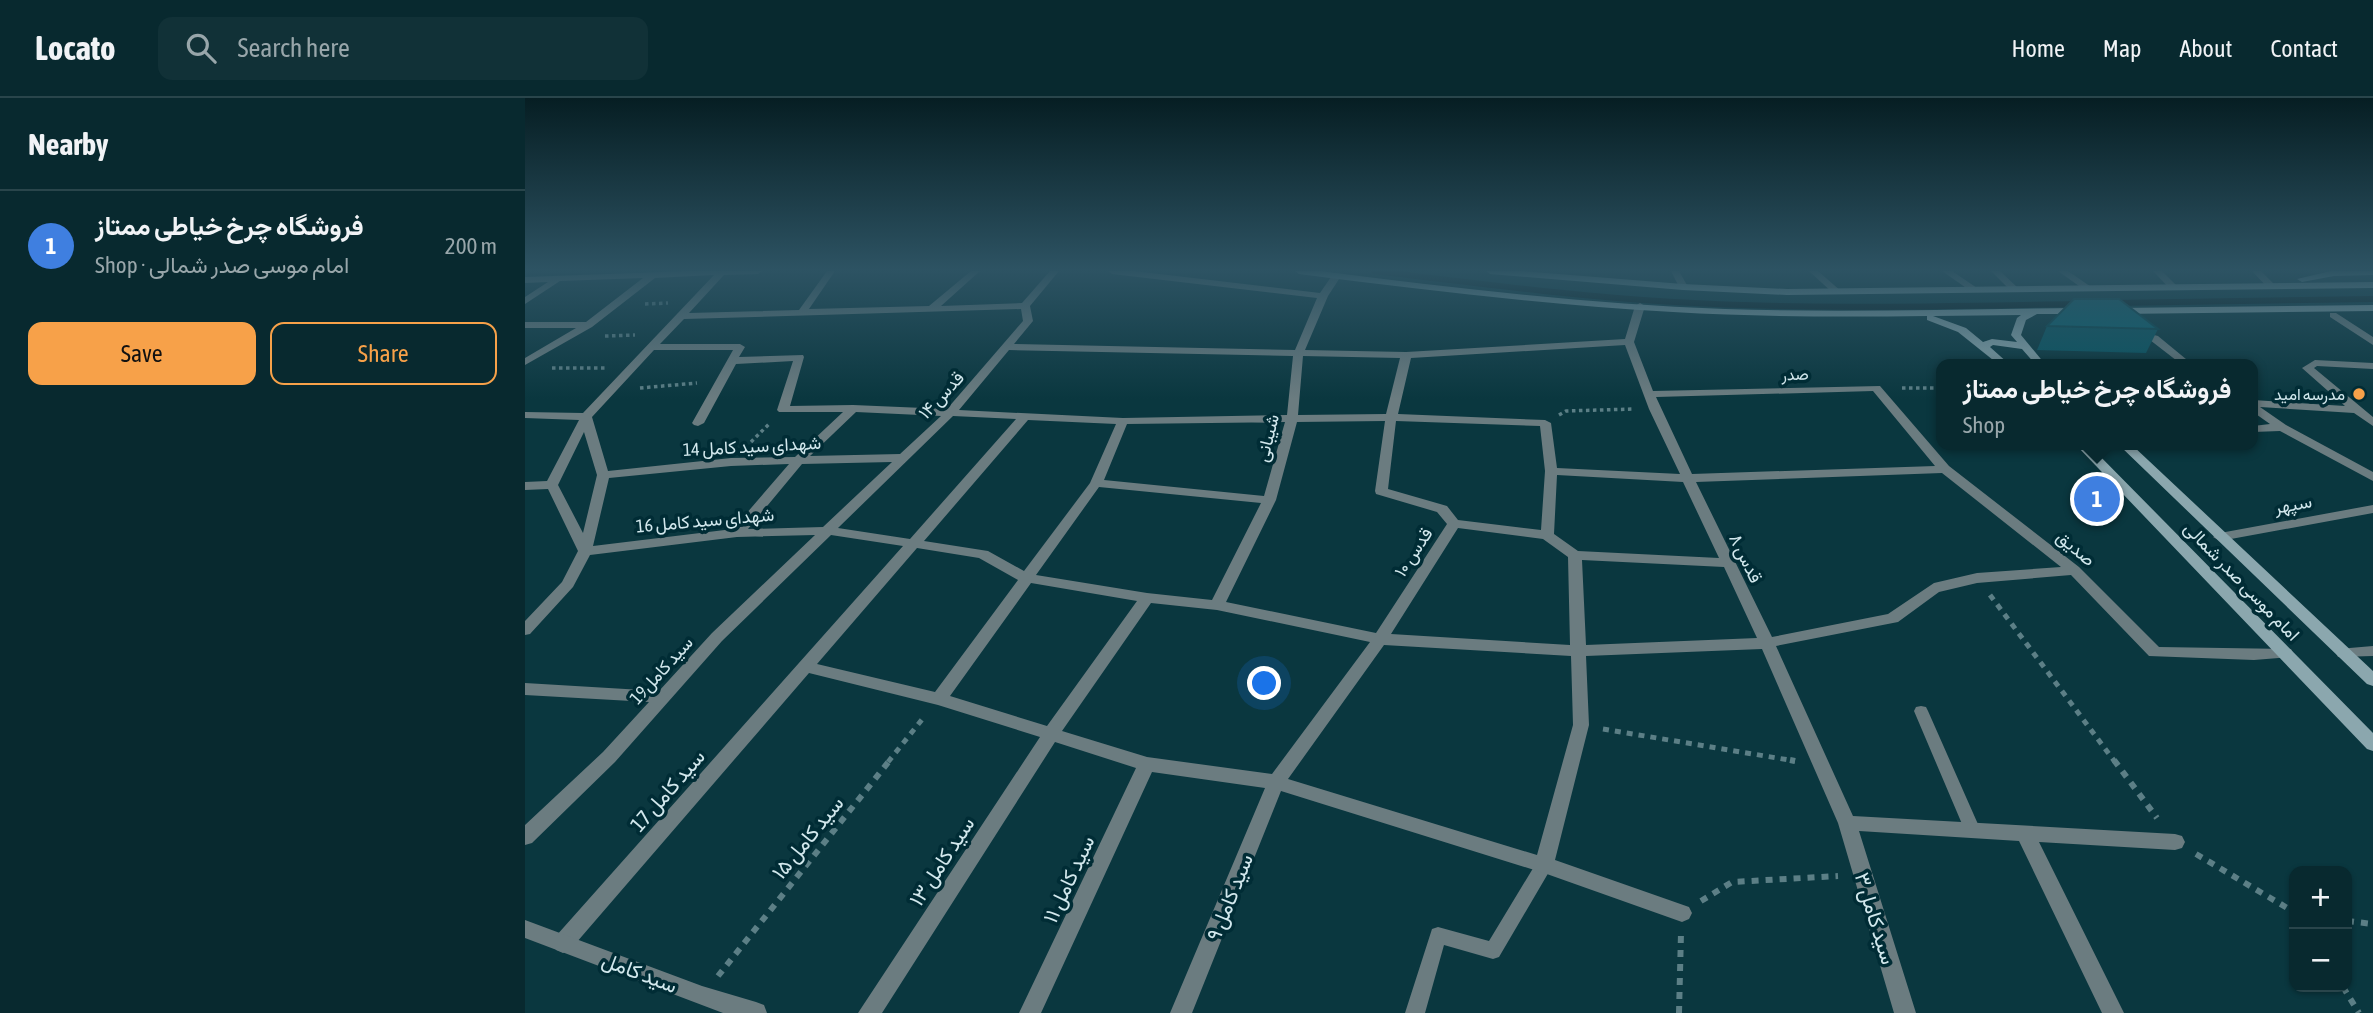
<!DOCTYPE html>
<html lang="en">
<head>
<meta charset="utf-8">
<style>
	body { margin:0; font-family:"Asap Condensed",Vazirmatn,sans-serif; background:#113137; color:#f1f3f6 }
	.controls { position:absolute; right:21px; bottom:21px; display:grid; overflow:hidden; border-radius:14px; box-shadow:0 2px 5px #0004 }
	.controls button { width:63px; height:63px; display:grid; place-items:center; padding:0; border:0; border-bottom:2px solid #29454b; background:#08292f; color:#f1f3f6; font:35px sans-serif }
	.you { position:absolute; left:740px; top:586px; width:24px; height:24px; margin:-18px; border:5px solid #fff; border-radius:50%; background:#1a73e8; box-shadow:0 0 0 10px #1a73e833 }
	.badge { display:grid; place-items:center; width:46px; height:46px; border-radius:50%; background:#f7a149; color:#fff; font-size:23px; font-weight:700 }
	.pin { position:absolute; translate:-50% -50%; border:4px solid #fff; box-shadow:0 2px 7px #0006 }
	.popup { position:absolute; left:1411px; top:261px; width:322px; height:91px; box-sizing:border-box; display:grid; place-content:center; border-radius:14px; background:#08292f; filter:drop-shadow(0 2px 5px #0005); font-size:23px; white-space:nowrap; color:#98a6aa }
	.popup b { font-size:26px; color:#f1f3f6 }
	.popup::after { content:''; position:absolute; left:50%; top:100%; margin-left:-14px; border:14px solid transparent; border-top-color:#08292f }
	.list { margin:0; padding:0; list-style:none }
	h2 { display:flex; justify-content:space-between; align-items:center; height:91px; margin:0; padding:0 28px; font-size:30px }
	h2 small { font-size:23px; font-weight:400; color:#98a6aa }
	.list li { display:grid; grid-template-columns:46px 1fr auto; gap:21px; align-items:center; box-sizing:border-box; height:112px; padding:0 28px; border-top:2px solid #29454b }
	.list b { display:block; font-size:26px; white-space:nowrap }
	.list p { margin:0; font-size:23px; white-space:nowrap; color:#98a6aa }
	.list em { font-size:23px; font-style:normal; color:#98a6aa }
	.actions { display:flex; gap:14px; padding:21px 28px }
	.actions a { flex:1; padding:16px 0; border:2px solid #f7a149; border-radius:14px; text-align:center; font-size:24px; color:#f7a149 }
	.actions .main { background:#f7a149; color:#111 }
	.icon { flex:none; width:38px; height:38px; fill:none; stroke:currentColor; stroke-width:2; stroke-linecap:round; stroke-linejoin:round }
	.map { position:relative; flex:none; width:1848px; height:915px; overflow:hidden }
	header { display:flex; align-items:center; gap:42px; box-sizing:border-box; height:98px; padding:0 35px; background:#08292f; border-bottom:2px solid #29454b }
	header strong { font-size:33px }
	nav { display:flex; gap:38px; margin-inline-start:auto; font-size:24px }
	.search { width:490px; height:63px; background:#113137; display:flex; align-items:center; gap:18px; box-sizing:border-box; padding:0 24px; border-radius:14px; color:#98a6aa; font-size:26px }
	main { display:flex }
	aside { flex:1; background:#08292f }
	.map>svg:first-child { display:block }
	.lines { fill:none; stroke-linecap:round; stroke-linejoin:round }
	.stream { stroke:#031a1f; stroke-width:6 }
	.path-far2 { stroke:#5c7f86; stroke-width:3.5; stroke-dasharray:3.5 3.5; stroke-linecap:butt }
	.path-far1 { stroke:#5c7f86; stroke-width:5; stroke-dasharray:6 6; stroke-linecap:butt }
	.path { stroke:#5c7f86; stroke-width:6; stroke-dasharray:7 7; stroke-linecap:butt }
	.service { fill:#6b7c80; fill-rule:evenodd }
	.minor { fill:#6b7c80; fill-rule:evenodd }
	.tertiary { fill:#6b7c80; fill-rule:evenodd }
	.secondary { fill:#8ba7ae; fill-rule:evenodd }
	.wall { fill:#075461 }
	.building { fill:#086271; stroke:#06454f; stroke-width:2 }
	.poi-dot { fill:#f7a149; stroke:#002c35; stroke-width:2.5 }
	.labels { text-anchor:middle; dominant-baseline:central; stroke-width:7; stroke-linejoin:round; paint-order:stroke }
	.far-street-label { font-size:16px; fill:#d2e8ed; stroke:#002c35 }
	.far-poi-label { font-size:16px; fill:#d2e8ed; stroke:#002c35; text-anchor:end }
	.street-label { font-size:18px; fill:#d2e8ed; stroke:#002c35 }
	.near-street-label { font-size:21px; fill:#d2e8ed; stroke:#002c35 }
</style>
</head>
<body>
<header>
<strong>Locato</strong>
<div class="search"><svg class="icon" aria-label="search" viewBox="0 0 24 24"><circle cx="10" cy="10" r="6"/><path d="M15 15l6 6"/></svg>Search here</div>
<nav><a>Home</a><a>Map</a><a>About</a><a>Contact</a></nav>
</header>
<main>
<aside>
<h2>Nearby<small></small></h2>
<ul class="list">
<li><span class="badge" style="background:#3f7fe0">1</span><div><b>فروشگاه چرخ خیاطی ممتاز</b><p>Shop · امام موسی صدر شمالی</p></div><em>200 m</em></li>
</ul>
<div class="actions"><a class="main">Save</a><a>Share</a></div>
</aside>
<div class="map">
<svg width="1848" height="915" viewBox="0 0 1848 915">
	<rect width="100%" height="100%" fill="#0a373f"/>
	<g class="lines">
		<!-- stream -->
		<path class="stream" d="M849,173C949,185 1048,198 1149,204C1285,212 1420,208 1556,206
			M1588,205L1848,201"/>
		<!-- path-far2 -->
		<path class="path-far2" d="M120,206L143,205
			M80,238L110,237
			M27,270H82
			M115,290L172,285
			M1377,290H1416
			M1034,317L1041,313L1109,311
			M226,344L245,325
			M1427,350L1537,348"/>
		<!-- path-far1 -->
		<path class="path-far1" d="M1465,497L1590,664
			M1078,631L1270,663
			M363,664L399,619"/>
		<!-- path -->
		<path class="path" d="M1265,662L1270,663
			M1589,662L1632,720
			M1671,756L1769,814
			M1176,803L1207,784L1313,778
			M1822,823L1848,826
			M193,878L365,662
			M1818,889L1834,915
			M1154,915L1156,835"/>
		<!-- service -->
		<path class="service" d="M1396,608L1401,609L1403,613L1456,733L1454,738L1448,740L1442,738L1440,733L1389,613L1391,609Z
			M1019,760L1025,762L1028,767L974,859L968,861L919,847L900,915H880L907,831L913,829L964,843L1013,762Z"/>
		<!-- minor -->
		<path class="minor" d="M165,173H237L233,176L199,177L164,215L274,212L302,173H310L284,211L404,208L446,173H455L416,208L497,205L525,173H534L505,208L508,223L489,246L770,252L792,200L587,176L583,173H609L795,195L808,176H814L816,178L803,198L780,252L881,254L1100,241L1110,208L1115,205L1120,208L1109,244L1128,293L1355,288L1424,368L1554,469L1634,549L1766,551L1768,555L1766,559L1729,562L1624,558L1546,477L1452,485L1414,494L1373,524L1251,548L1328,718L1650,736L1657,738L1660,744L1657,750L1650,752L1514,744L1599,915H1577L1494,743L1334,733L1391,915H1369L1313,725L1237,551L1061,558L1064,627L1030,762L1164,809L1167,815L1164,821L1157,824L1019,775L756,693L667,915H645L740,690L627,674L516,915H494L611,670L530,644L357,915H333L515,639L413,607L284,575L45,852L38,855L31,852L28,845L31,838L378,448L306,437L197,543L90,664L7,745L0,747V727L78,654L124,604L0,597V585L134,593L187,535L290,437L212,439L65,457L48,489L5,536L0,537V523L37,484L53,453L23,391L0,392V384L22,383L54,322L0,320V314L58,315L189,177L130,180L67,229L0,267V260L51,230H0V224H61L118,180L35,183L0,206V199L23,184L0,185V179ZM496,211L498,223L422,311L328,307L265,308L279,259L278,257L214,259L220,249L215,246H135L159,221ZM1100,247L1124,311L1155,376L1032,370L1026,325L1020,322L873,316L886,260ZM129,252H208L167,325L169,327L173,328L179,325L211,266L268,263L252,312L254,314H318L270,359L206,360L83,373L67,319ZM484,252L768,258L762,317L598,320L434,312ZM778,258L875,260L861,316L773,317ZM1348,293L1410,368L1167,376L1131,299ZM331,314L416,318L375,356L285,358ZM428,318L491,321L385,441L313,430ZM503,322L591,326L565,385L499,473L463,453L399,443ZM860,323L850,393L851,396L912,414L922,426L851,535L701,504L751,402L772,324ZM871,323L1015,328L1020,373L1016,432L933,422L922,408L863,391ZM760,324L739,398L579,382L602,326ZM59,334L72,377L58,435L33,387ZM367,364L298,429L223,431L277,366ZM264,366L208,431L68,448L84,380L206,368ZM1417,375L1536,469L1452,475L1409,485L1363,516L1247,539L1171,384ZM1032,377L1158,384L1194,460L1053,453L1029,436ZM574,389L736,405L687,502L622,495L511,477ZM933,430L1018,441L1043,459L1045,547L866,536ZM392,450L454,460L493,482L410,594L292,566ZM1057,462L1199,469L1232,540L1061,547ZM506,485L612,503L522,628L425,598ZM626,505L692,512L845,544L747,676L622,659L537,633ZM859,547L1046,558L1048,627L1012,757L763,681Z
			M1146,173H1154L1163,189L1161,191H1155Z
			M1284,173H1293L1317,194L1309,196Z
			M1417,173H1427L1455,192L1447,194Z
			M1466,173H1475L1493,190V194H1487Z
			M1533,173H1543L1569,191L1561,193Z
			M1628,173H1637L1651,187V191H1645Z
			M1727,173H1736L1751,188L1743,190Z
			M1805,215H1811L1848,239V247L1805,219Z
			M1629,237L1633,238L1667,266H1656L1625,242V238Z
			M1790,262L1848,265V271L1792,268L1789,270L1848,319V328L1829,315L1735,309L1761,327L1848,374V383L1755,333L1728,334V328L1745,326L1728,314V302L1820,308L1777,270Z
			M1848,407V415L1695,443L1688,439L1695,435Z
			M1848,548V558L1813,559L1811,555L1813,551Z"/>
		<!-- tertiary -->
		<path class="tertiary" d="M0,822L177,888L231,904L239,907L242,915H198L0,840Z"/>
		<!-- secondary -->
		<path class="secondary" d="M770,173H795C929,190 1064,206 1200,211C1318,215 1436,211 1554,210L1559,213L1554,216H1512L1501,222L1496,237L1520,266H1510L1497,251L1468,247L1465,249L1484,266H1473L1433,234L1402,222V218C1317,219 1233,219 1148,214C1023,207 898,192 774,176ZM1496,217L1492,220L1486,237L1492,244L1467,241L1458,244L1441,230L1408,218Z
			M961,173H997L1158,186L1262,191L1848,184V190L1262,197L1158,192L965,176Z
			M1806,173H1848V177L1809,178L1777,184L1772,181Z
			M1848,207V213L1592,216L1587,213L1592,210Z
			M1551,347H1564L1848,635V653L1842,651Z
			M1594,347H1607L1848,573V588L1842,586Z"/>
	</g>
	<!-- wall -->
	<path class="wall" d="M1522,228L1633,231L1621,255L1512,252Z"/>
	<!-- building -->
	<path class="building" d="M1549,201H1594L1633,231L1522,228Z"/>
	<!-- sky -->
	<linearGradient id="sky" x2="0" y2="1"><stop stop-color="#061e23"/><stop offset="0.57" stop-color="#2d5363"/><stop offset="1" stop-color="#2d5363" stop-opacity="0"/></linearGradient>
	<rect width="1848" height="301" fill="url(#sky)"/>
	<!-- markers -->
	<circle class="poi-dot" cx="1834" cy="296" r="7"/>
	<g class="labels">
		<!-- far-street labels -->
		<g class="far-street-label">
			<text transform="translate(1270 276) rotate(-2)">صدر</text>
		</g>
		<!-- far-poi labels -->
		<g class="far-poi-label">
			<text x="1820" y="296">مدرسه امید</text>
		</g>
		<!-- street labels -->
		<g class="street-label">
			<text transform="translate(416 297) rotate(-47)">قدس ۱۴</text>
			<text transform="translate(742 340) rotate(-76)">شیبانی</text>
			<text transform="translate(227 348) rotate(-3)">شهدای سید کامل 14</text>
			<text transform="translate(1768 406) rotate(-10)">سپهر</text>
			<text transform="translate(180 422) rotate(-5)">شهدای سید کامل 16</text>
			<text transform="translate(1551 450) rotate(40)">صدیق</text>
			<text transform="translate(888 454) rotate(-57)">قدس ۱۰</text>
			<text transform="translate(1221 460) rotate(64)">قدس ۸</text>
			<text transform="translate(1717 483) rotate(46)">امام موسی صدر شمالی</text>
			<text transform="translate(136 572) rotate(-48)">سید کامل19</text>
		</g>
		<!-- near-street labels -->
		<g class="near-street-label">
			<text transform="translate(142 692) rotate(-49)">سید کامل 17</text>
			<text transform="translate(282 739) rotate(-51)">سید کامل ۱۵</text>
			<text transform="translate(416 763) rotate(-57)">سید کامل ۱۳</text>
			<text transform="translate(543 781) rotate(-65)">سید کامل ۱۱</text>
			<text transform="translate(704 799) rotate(-68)">سید کامل ۹</text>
			<text transform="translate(1351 820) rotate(73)">سید کامل ۳</text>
			<text transform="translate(115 874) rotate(21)">سید کامل</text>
		</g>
	</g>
</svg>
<div class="controls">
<button>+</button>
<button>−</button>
</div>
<div class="you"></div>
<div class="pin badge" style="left:1572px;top:401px;background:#3f7fe0">1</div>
<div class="popup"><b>فروشگاه چرخ خیاطی ممتاز</b>Shop</div>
</div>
</main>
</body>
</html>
